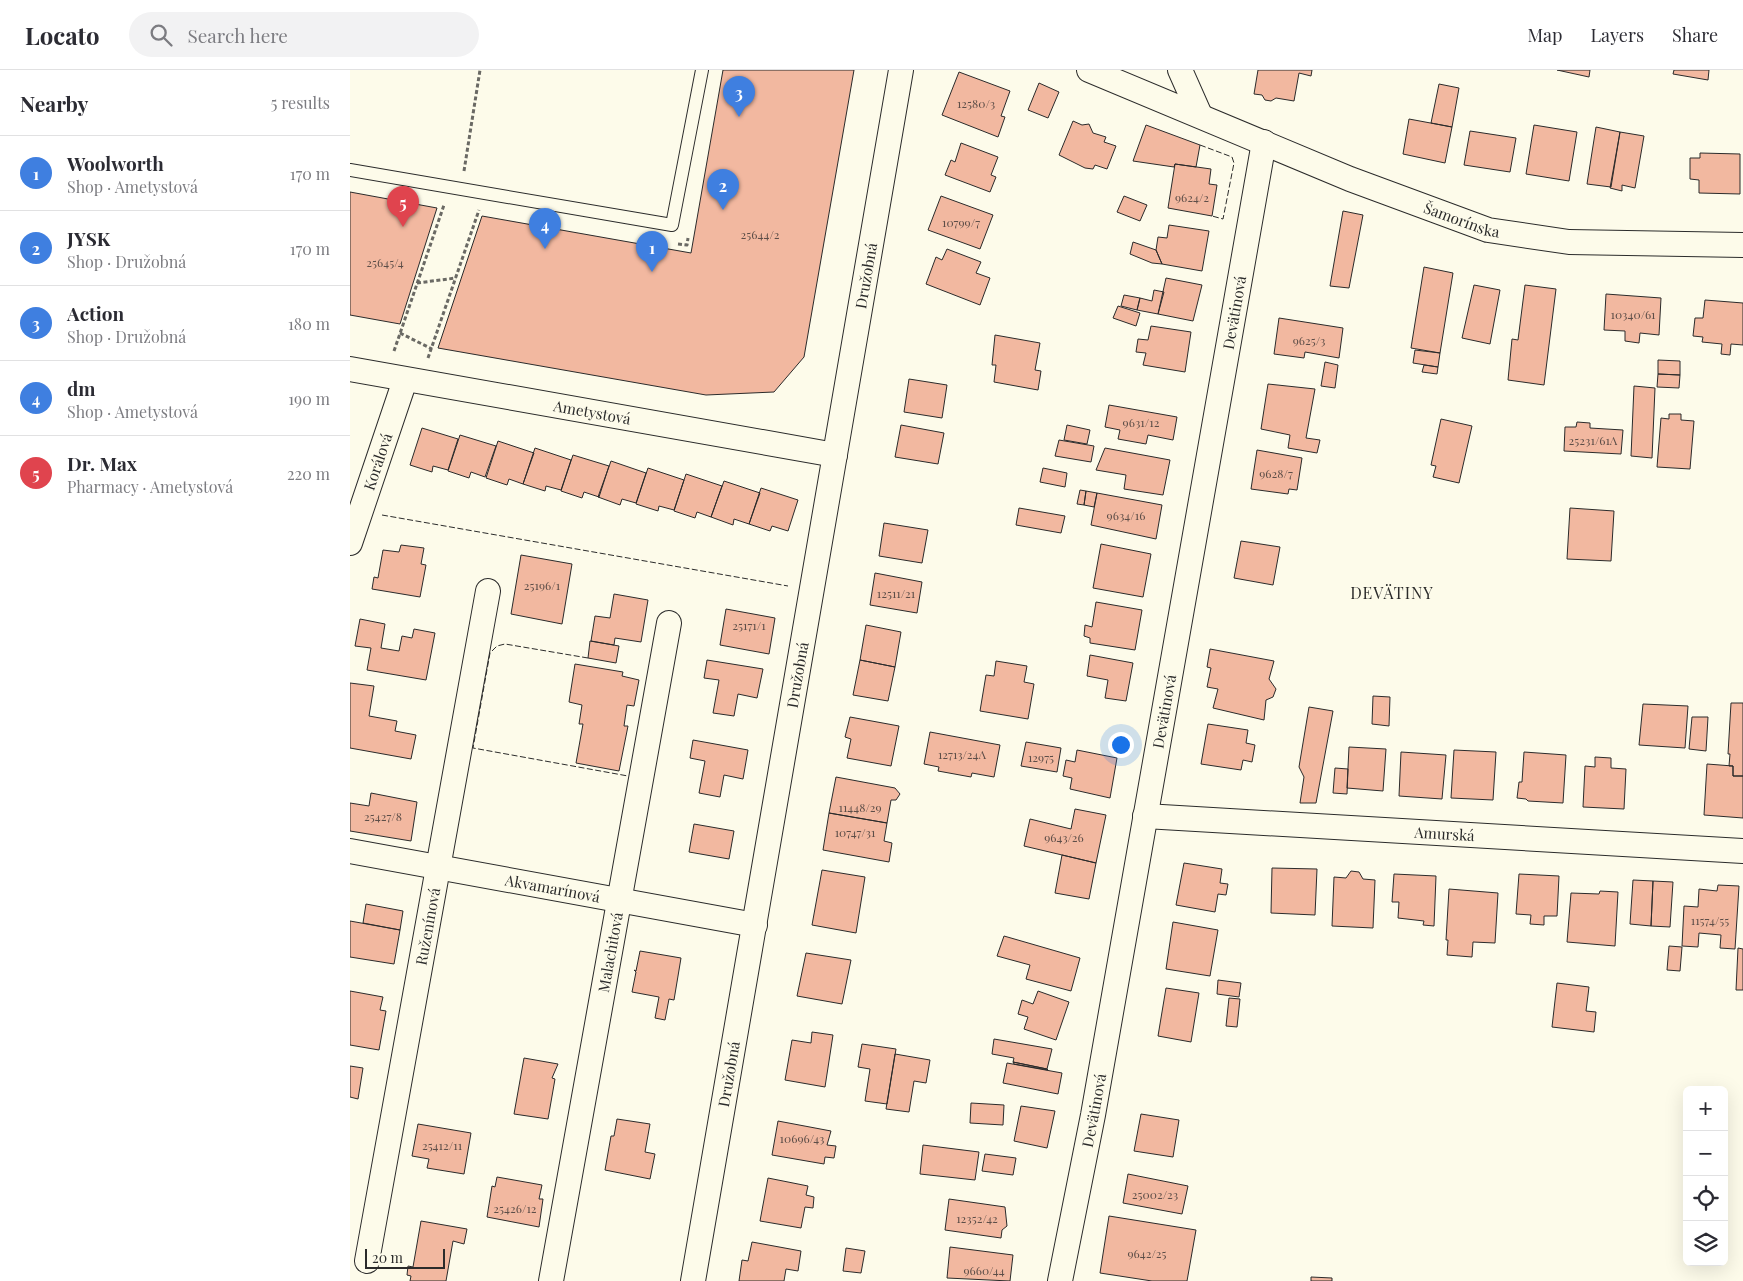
<!DOCTYPE html>
<html lang="en">
<head>
<meta charset="utf-8">
<style>
	body { margin:0; font-family:"Playfair Display",serif; background:#f2f2f3; color:#2b2b33 }
	.controls { position:absolute; right:15px; bottom:15px; display:grid; overflow:hidden; border-radius:8px; box-shadow:0 5px 20px #0002 }
	.controls button { width:45px; height:45px; display:grid; place-items:center; padding:0; border:0; border-bottom:1px solid #e1e1e2; background:#fff; color:#2b2b33; font:25px sans-serif }
	.scale { position:absolute; left:15px; bottom:12px; width:80px; box-sizing:border-box; padding-left:5px; border:2px solid #2b2b2b; border-top:0; font-size:14px; line-height:18px; white-space:nowrap; color:#2b2b2b; -webkit-text-stroke:4px #fdfbea; paint-order:stroke }
	.you { position:absolute; left:770px; top:674px; width:18px; height:18px; margin:-12px; border:4px solid #fff; border-radius:50%; background:#1a73e8; box-shadow:0 0 0 8px #1a73e833 }
	.badge { display:grid; place-items:center; width:32px; height:32px; border-radius:50%; background:#c62828; color:#fff; font-size:16px; font-weight:700 }
	.pin { position:absolute; translate:-50% -41px; filter:drop-shadow(0 1px 2px #0008) }
	.pin::after { content:''; position:absolute; top:26px; width:18px; height:15px; background:inherit; clip-path:polygon(0 0,100% 0,50% 100%) }
	.list { margin:0; padding:0; list-style:none }
	h2 { display:flex; justify-content:space-between; align-items:center; height:65px; margin:0; padding:0 20px; font-size:21px }
	h2 small { font-size:16px; font-weight:400; color:#7c7c81 }
	.list li { display:grid; grid-template-columns:32px 1fr auto; gap:15px; align-items:center; box-sizing:border-box; height:75px; padding:0 20px; border-top:1px solid #e1e1e2 }
	.list b { display:block; font-size:19px; white-space:nowrap }
	.list p { margin:0; font-size:16px; white-space:nowrap; color:#7c7c81 }
	.list em { font-size:16px; font-style:normal; color:#7c7c81 }
	.icon { flex:none; width:28px; height:28px; fill:none; stroke:currentColor; stroke-width:2; stroke-linecap:round; stroke-linejoin:round }
	.map { position:relative; flex:none; width:1393px; height:1211px; overflow:hidden }
	header { display:flex; align-items:center; gap:30px; box-sizing:border-box; height:70px; padding:0 25px; background:#fff; border-bottom:1px solid #e1e1e2 }
	header strong { font-size:24px }
	nav { display:flex; gap:28px; margin-inline-start:auto; font-size:18px }
	.search { width:350px; height:45px; background:#f2f2f3; display:flex; align-items:center; gap:12px; box-sizing:border-box; padding:0 18px; border-radius:28px; color:#7c7c81; font-size:19px }
	main { display:flex }
	aside { flex:1; background:#fff }
	.map>svg:first-child { display:block }
	.building { fill:#f2b8a0; stroke:#2b2b2b }
	.lines { fill:none; stroke-linecap:round; stroke-linejoin:round }
	.lane-casing { stroke:#2b2b2b; stroke-width:14 }
	.street-casing { stroke:#2b2b2b; stroke-width:26 }
	.path { stroke:#6a6964; stroke-width:3; stroke-dasharray:4 2.5; stroke-linecap:butt }
	.lane { stroke:#fdfbea; stroke-width:12 }
	.street { stroke:#fdfbea; stroke-width:24 }
	.fence { stroke:#2b2b2b; stroke-width:1; stroke-dasharray:6 2.5; stroke-linecap:butt }
	.labels { text-anchor:middle; dominant-baseline:central; stroke-width:4; stroke-linejoin:round; paint-order:stroke }
	.number-label { font-size:12px; fill:#5d4e48 }
	.street-label { font-size:15px; fill:#2b2b2b; stroke:#fdfbea }
	.neighbourhood-label { font-size:16px; letter-spacing:1px; fill:#2b2b2b; stroke:#fdfbea }
</style>
</head>
<body>
<header>
<strong>Locato</strong>
<div class="search"><svg class="icon" aria-label="search" viewBox="0 0 24 24"><circle cx="10" cy="10" r="6"/><path d="M15 15l6 6"/></svg>Search here</div>
<nav><a>Map</a><a>Layers</a><a>Share</a></nav>
</header>
<main>
<aside>
<h2>Nearby<small>5 results</small></h2>
<ul class="list">
<li><span class="badge" style="background:#3f7fe0">1</span><div><b>Woolworth</b><p>Shop · Ametystová</p></div><em>170 m</em></li>
<li><span class="badge" style="background:#3f7fe0">2</span><div><b>JYSK</b><p>Shop · Družobná</p></div><em>170 m</em></li>
<li><span class="badge" style="background:#3f7fe0">3</span><div><b>Action</b><p>Shop · Družobná</p></div><em>180 m</em></li>
<li><span class="badge" style="background:#3f7fe0">4</span><div><b>dm</b><p>Shop · Ametystová</p></div><em>190 m</em></li>
<li><span class="badge" style="background:#e0444e">5</span><div><b>Dr. Max</b><p>Pharmacy · Ametystová</p></div><em>220 m</em></li>
</ul>
</aside>
<div class="map">
<svg width="1393" height="1211" viewBox="0 0 1393 1211">
	<rect width="100%" height="100%" fill="#fdfbea"/>
	<!-- building -->
	<path class="building" d="M373,0H504L454,287L424,322L356,325L88,278L132,146L341,183Z
		M908,0H962L961,6L949,3L944,31L926,28L921,31L915,30L912,25L904,24Z
		M1207,0H1240L1239,7Z
		M1324,0H1359L1358,10L1323,4Z
		M609,2L660,21L651,46L655,47L648,67L592,45Z
		M689,13L709,22L698,48L678,40Z
		M1089,14L1109,18L1102,57L1081,53Z
		M1059,49L1102,57L1095,93L1053,84Z
		M723,51L732,55L739,54L743,63L756,67L754,72L766,76L757,99L745,95L743,99L735,98L709,85Z
		M796,55L850,75L846,97L825,94L824,97L783,91Z
		M1184,55L1227,62L1219,111L1176,104Z
		M1246,57L1270,62L1261,117L1237,114Z
		M1120,61L1166,68L1160,102L1114,95Z
		M1270,62L1294,66L1285,118L1272,115V121L1260,118Z
		M611,73L648,87L641,105L646,107L640,122L595,105L601,90L605,92Z
		M1350,83L1390,84V124L1349,123V110L1340,109V88H1350Z
		M825,94L861,99L859,114L867,115L862,146L818,138Z
		M0,122L87,138L50,254L0,245Z
		M591,126L643,145L630,179L578,160Z
		M774,126L797,135L790,151L767,142Z
		M993,141L1013,145L999,218L980,216Z
		M819,155L859,161L852,201L812,194L806,180L808,167L817,168Z
		M783,172L806,180L812,194L802,193L780,184Z
		M597,179L631,192L626,203L640,208L630,235L576,214L586,187L592,190Z
		M1074,197L1103,203L1090,283L1061,278Z
		M816,208L852,215L843,251L808,244Z
		M1124,215L1150,220L1140,274L1112,268Z
		M1175,215L1206,219L1194,315L1158,310L1162,269L1168,270Z
		M804,220L814,222L808,244L787,240L790,228L802,231Z
		M1256,224L1311,228L1309,265L1290,263L1289,273L1275,271V261L1254,260Z
		M774,225L790,228L787,240L771,236Z
		M1355,230L1393,233V275L1381,274L1380,285L1371,284L1372,274L1352,272L1353,267L1343,266L1345,248H1353Z
		M768,236L790,243L786,256L763,248Z
		M929,248L993,258L989,288L955,282L954,288L924,284Z
		M801,256L841,262L835,302L793,295L796,283L786,282L788,269L798,270Z
		M645,265L690,273L685,300L691,301L688,320L644,312L646,295H642Z
		M1065,280L1090,283L1088,297L1063,293Z
		M1308,290L1330,291V305L1308,304Z
		M975,292L988,295L985,318L971,316Z
		M1074,295L1088,297L1087,304L1072,302Z
		M1308,304L1330,305L1329,318L1307,317Z
		M559,309L597,315L592,348L554,342Z
		M918,314L965,319L956,368L970,370L967,383L938,378L940,365L911,359Z
		M1284,316L1305,318L1302,388L1281,386Z
		M759,335L827,347L823,370L798,365L796,374L768,369L770,360L755,357Z
		M1319,344H1331V350L1344,351L1340,399L1307,397L1311,348L1319,349Z
		M1091,349L1122,356L1109,413L1083,407L1086,396L1081,395Z
		M1227,352L1240,353V358L1273,360L1271,384L1214,381L1215,357H1226Z
		M551,355L594,363L588,394L545,387Z
		M717,355L740,360L737,374L714,370Z
		M72,358L108,369L98,400L83,396L82,402L60,395Z
		M110,365L146,376L135,407L121,402L119,408L98,401Z
		M709,370L744,376L741,392L705,386Z
		M148,371L184,383L173,414L159,409L157,415L136,408Z
		M185,378L221,390L211,420L196,416L195,421L173,414Z
		M755,378L820,390L813,425L774,419L776,405L746,400Z
		M907,380L952,388L947,420L939,419L938,424L901,419Z
		M223,385L259,396L249,427L234,422L232,428L211,421Z
		M261,391L296,403L286,433L272,429L270,435L248,427Z
		M298,398L334,410L324,440L309,436L308,441L286,434Z
		M693,398L717,403L715,417L690,412Z
		M336,404L372,416L361,447L347,442L345,448L324,441Z
		M374,411L410,423L399,454L384,449L383,455L361,447Z
		M411,418L448,430L438,461L422,456L420,461L399,454Z
		M730,420L736,421L734,435L727,434Z
		M736,421L747,423L744,437L734,435Z
		M747,423L812,435L806,469L741,455Z
		M669,438L715,446L711,463L666,455Z
		M1220,438L1264,441L1261,491L1217,489Z
		M534,453L578,460L572,493L529,486Z
		M891,471L930,477L923,515L884,508Z
		M751,474L801,484L793,527L743,518Z
		M51,475L74,478L71,494L76,495L70,527L22,519L24,507L28,508L33,480L49,482Z
		M171,485L222,494L212,554L161,544Z
		M525,503L572,512L567,543L520,535Z
		M264,524L298,530L291,572L265,568L264,575L241,571L245,546L260,548Z
		M746,532L792,540L785,580L740,573V568L734,566L735,555L742,557Z
		M376,539L425,548L419,584L370,575Z
		M10,549L35,554L31,578L49,581L52,566L62,568L64,559L85,563L76,610L17,600L21,578L5,576Z
		M516,555L551,562L545,597L510,590Z
		M240,571L269,576L266,593L238,588Z
		M860,579L924,591L919,609L926,619L923,627L916,630L914,650L863,638L868,619L857,617L861,598L857,597Z
		M740,585L783,593L776,631L755,628L758,610L737,606Z
		M357,590L413,599L407,628L388,624L384,646L363,643L369,610L354,608Z
		M510,590L545,597L538,631L503,625Z
		M646,591L677,596L674,612L684,614L678,649L630,641L636,605L644,606Z
		M225,594L273,602L272,606L289,610L284,636L277,635L274,656H278L269,701L226,693L233,654H229L232,635L219,632Z
		M0,613L24,616L19,646L47,651L45,661L66,665L61,689L0,678Z
		M1023,626L1040,627L1039,656L1022,654Z
		M1381,633H1393V706H1383V696H1379L1380,684H1378Z
		M1293,634L1338,636L1335,678L1289,675Z
		M959,637L983,641L966,733H950L954,707L949,697Z
		M500,647L549,656L541,696L497,688L501,669L495,667Z
		M1342,647H1358L1356,681L1339,679Z
		M858,654L898,660L896,673L905,675L902,692L893,690L891,700L851,694Z
		M580,662L650,675L644,707L622,703L621,707L588,701L589,697L574,694Z
		M343,670L398,680L393,709L374,705L370,727L349,723L355,691L340,688Z
		M676,672L711,678L707,702L671,696Z
		M999,677L1036,679L1033,721L997,718Z
		M727,680L767,688L760,728L720,719L722,708L713,706L716,690L725,692Z
		M1104,680L1146,682L1143,730L1101,728Z
		M1051,682L1096,685L1092,729L1049,726Z
		M1174,682L1216,685L1213,733L1178,731L1176,729L1167,728L1169,712H1172Z
		M1245,687L1261,688V698L1276,699L1274,739L1233,737L1235,696L1245,697Z
		M1357,694L1383,696V706H1393V748L1354,745Z
		M985,698L998,699L997,724L983,723Z
		M486,707L545,718L550,724L546,730H541L537,753L479,743Z
		M21,723L67,732L61,771L0,761V733L19,736Z
		M725,739L756,745L746,793L674,776L680,749L721,759Z
		M479,743L537,753L534,771L542,773L539,792L473,780Z
		M344,754L384,761L379,789L339,782Z
		M712,785L746,793L739,829L705,823Z
		M834,793L872,799L870,813L878,814L876,825L868,824L865,842L826,835Z
		M922,798L967,799L965,845L921,843Z
		M472,800L515,807L506,863L462,855Z
		M1001,801L1009,802L1013,809L1025,810L1023,858L982,856L984,807L996,808Z
		M1044,804L1086,806L1084,856L1073,855L1074,851L1048,848L1049,832H1042Z
		M1169,804L1209,806L1207,846H1194V855L1180,854L1181,845L1166,844Z
		M1283,810L1303,811L1301,856L1280,854Z
		M1303,811L1323,812L1320,857L1301,856Z
		M1368,815L1389,816L1385,879L1370,878L1371,865L1349,863L1348,877L1332,876L1334,836L1348,837L1349,819L1367,821Z
		M1099,819L1148,823L1145,873L1123,872L1122,887L1097,885L1098,870H1096Z
		M1250,821L1268,822L1265,876L1217,872L1221,823L1249,824Z
		M16,834L53,841L50,860L13,853Z
		M0,851L50,860L44,894L0,887Z
		M823,852L868,860L860,906L816,899Z
		M654,866L730,888L721,921L676,909L680,895L647,886Z
		M1319,876L1332,877L1330,901L1317,900Z
		M1388,878L1393,879V920H1386Z
		M290,881L331,888L324,930L319,929L315,950L305,948L309,927L282,922L286,902L284,900L286,901Z
		M456,883L501,890L492,934L447,926Z
		M868,910L891,913L889,927L867,924Z
		M1207,913L1239,917L1236,941L1246,942L1244,962L1202,957Z
		M816,918L849,923L841,972L808,966Z
		M0,921L33,927L30,940L36,941L29,980L0,975Z
		M688,921L719,932L706,970L674,959L678,947L668,944L672,930L683,934Z
		M879,928L890,929L887,957L876,956Z
		M462,962L483,965L475,1017L435,1010L442,970L461,973Z
		M644,969L702,979L697,999L663,992L664,988L642,984Z
		M512,974L546,979L537,1034L515,1031L520,999L508,997Z
		M545,984L580,990L576,1013L564,1011L559,1042L536,1039Z
		M174,988L208,994L202,1008L205,1009L198,1049L164,1044Z
		M663,992L697,999L698,1000L664,994Z
		M657,993L712,1003L708,1024L653,1013Z
		M0,996L13,998L8,1029L0,1027Z
		M621,1033L654,1035L653,1055L620,1053Z
		M671,1036L705,1041L697,1078L664,1071Z
		M791,1044L829,1050L823,1087L784,1081Z
		M267,1049L300,1054L295,1082L305,1084L300,1109L255,1100L261,1066H264Z
		M428,1051L481,1061L477,1075L486,1076L484,1088L475,1087L474,1094L422,1085Z
		M68,1054L121,1063L114,1104L77,1098L79,1089L62,1086Z
		M573,1075L629,1082L625,1110L570,1104Z
		M635,1084L666,1088L663,1105L632,1101Z
		M778,1104L838,1116L832,1144L773,1133Z
		M147,1107L192,1115L189,1129H193L189,1157L137,1147L142,1116L145,1117Z
		M418,1108L458,1116L456,1125L464,1127L463,1138L455,1137L451,1158L410,1151Z
		M599,1129L655,1137L657,1156L652,1160L651,1168L595,1160Z
		M759,1146L846,1160L837,1211H802L750,1203Z
		M71,1151L117,1159L114,1174L103,1171L96,1211H60L61,1206L57,1205L58,1196L63,1197Z
		M402,1172L451,1181L448,1201L436,1199L434,1211H389L392,1190L398,1191Z
		M600,1177L663,1185L660,1211L597,1208Z
		M496,1178L515,1181L511,1203L493,1201Z
		M961,1207L982,1208V1211H961Z"/>
	<g class="lines">
		<defs>
			<path id="lane" d="M0,100L322,155L352,0"/>
			<g id="street">
				<path id="s1" d="M739,0L1000,109L1138,160L1219,172L1393,175"/>
				<path d="M830,0L850,45"/>
				<path id="s2" d="M0,299L485,385"/>
				<path id="s3" d="M0,473L55,310"/>
				<path id="s4" d="M795,746L1393,781"/>
				<path id="s5" d="M0,781L405,855"/>
				<path id="s6" d="M17,1191L138,521"/>
				<path id="s7" d="M201,1211L319,553"/>
				<path id="s8" d="M343,1211L551,0"/>
				<path id="s9" d="M710,1211L743,1045L914,72"/>
			</g>
		</defs>
		<!-- lane casing -->
		<use href="#lane" class="lane-casing"/>
		<!-- street casing -->
		<use href="#street" class="street-casing"/>
		<!-- path -->
		<path class="path" d="M114,101L130,0
			M328,174L337,175L338,168
			M67,213L106,208
			M50,263L82,279
			M44,281L94,135
			M78,288L129,140"/>
		<!-- lane -->
		<use href="#lane" class="lane"/>
		<!-- street -->
		<use href="#street" class="street"/>
		<!-- fence -->
		<path class="fence" d="M850,75L882,87L884,93L873,149L862,146
			M32,445L438,516
			M238,588L155,574L147,576L140,583L123,678L278,706"/>
	</g>
	<g class="labels">
		<!-- number labels -->
		<g class="number-label">
			<text x="626" y="33">12580/3</text>
			<text x="842" y="127">9624/2</text>
			<text x="611" y="152">10799/7</text>
			<text x="410" y="164">25644/2</text>
			<text x="35" y="192">25645/4</text>
			<text x="1283" y="244">10340/61</text>
			<text x="959" y="270">9625/3</text>
			<text x="791" y="352">9631/12</text>
			<text x="1243" y="370">25231/61A</text>
			<text x="926" y="403">9628/7</text>
			<text x="776" y="445">9634/16</text>
			<text x="192" y="515">25196/1</text>
			<text x="546" y="523">12511/21</text>
			<text x="399" y="555">25171/1</text>
			<text x="612" y="684">12713/24A</text>
			<text x="691" y="687">12975</text>
			<text x="510" y="737">11448/29</text>
			<text x="33" y="746">25427/8</text>
			<text x="505" y="762">10747/31</text>
			<text x="714" y="767">9643/26</text>
			<text x="1360" y="850">11574/55</text>
			<text x="452" y="1068">10696/43</text>
			<text x="92" y="1075">25412/11</text>
			<text x="805" y="1124">25002/23</text>
			<text x="165" y="1138">25426/12</text>
			<text x="627" y="1148">12352/42</text>
			<text x="797" y="1183">9642/25</text>
			<text x="634" y="1200">9660/44</text>
		</g>
		<!-- street labels -->
		<g class="street-label">
			<text stroke="none"><textPath href="#s1" startOffset="402">Šamorínska</textPath></text>
			<text stroke="none"><textPath href="#s8" startOffset="1020">Družobná</textPath></text>
			<text stroke="none"><textPath href="#s9" startOffset="984">Devätinová</textPath></text>
			<text stroke="none"><textPath href="#s2" startOffset="246">Ametystová</textPath></text>
			<text stroke="none"><textPath href="#s3" startOffset="86">Korálová</textPath></text>
			<text stroke="none"><textPath href="#s8" startOffset="615">Družobná</textPath></text>
			<text stroke="none"><textPath href="#s9" startOffset="579">Devätinová</textPath></text>
			<text stroke="none"><textPath href="#s4" startOffset="300">Amurská</textPath></text>
			<text stroke="none"><textPath href="#s5" startOffset="206">Akvamarínová</textPath></text>
			<text stroke="none"><textPath href="#s6" startOffset="340">Ruženínová</textPath></text>
			<text stroke="none"><textPath href="#s7" startOffset="334">Malachitová</textPath></text>
			<text stroke="none"><textPath href="#s8" startOffset="210">Družobná</textPath></text>
			<text stroke="none"><textPath href="#s9" startOffset="174">Devätinová</textPath></text>
		</g>
		<!-- neighbourhood labels -->
		<g class="neighbourhood-label">
			<text x="1042" y="522">DEVÄTINY</text>
		</g>
	</g>
</svg>
<div class="controls">
<button>+</button>
<button>−</button>
<button><svg class="icon" aria-label="locate" viewBox="0 0 24 24"><circle cx="12" cy="12" r="6"/><path d="M12 2v4M12 18v4M2 12h4M18 12h4"/></svg></button>
<button><svg class="icon" aria-label="layers" viewBox="0 0 24 24"><path d="M12 4l9 5-9 5-9-5zM3 14l9 5 9-5"/></svg></button>
</div>
<div class="scale">20 m</div>
<div class="you"></div>
<div class="pin badge" style="left:302px;top:202px;background:#3f7fe0">1</div>
<div class="pin badge" style="left:373px;top:140px;background:#3f7fe0">2</div>
<div class="pin badge" style="left:389px;top:47px;background:#3f7fe0">3</div>
<div class="pin badge" style="left:195px;top:179px;background:#3f7fe0">4</div>
<div class="pin badge" style="left:53px;top:157px;background:#e0444e">5</div>
</div>
</main>
</body>
</html>
